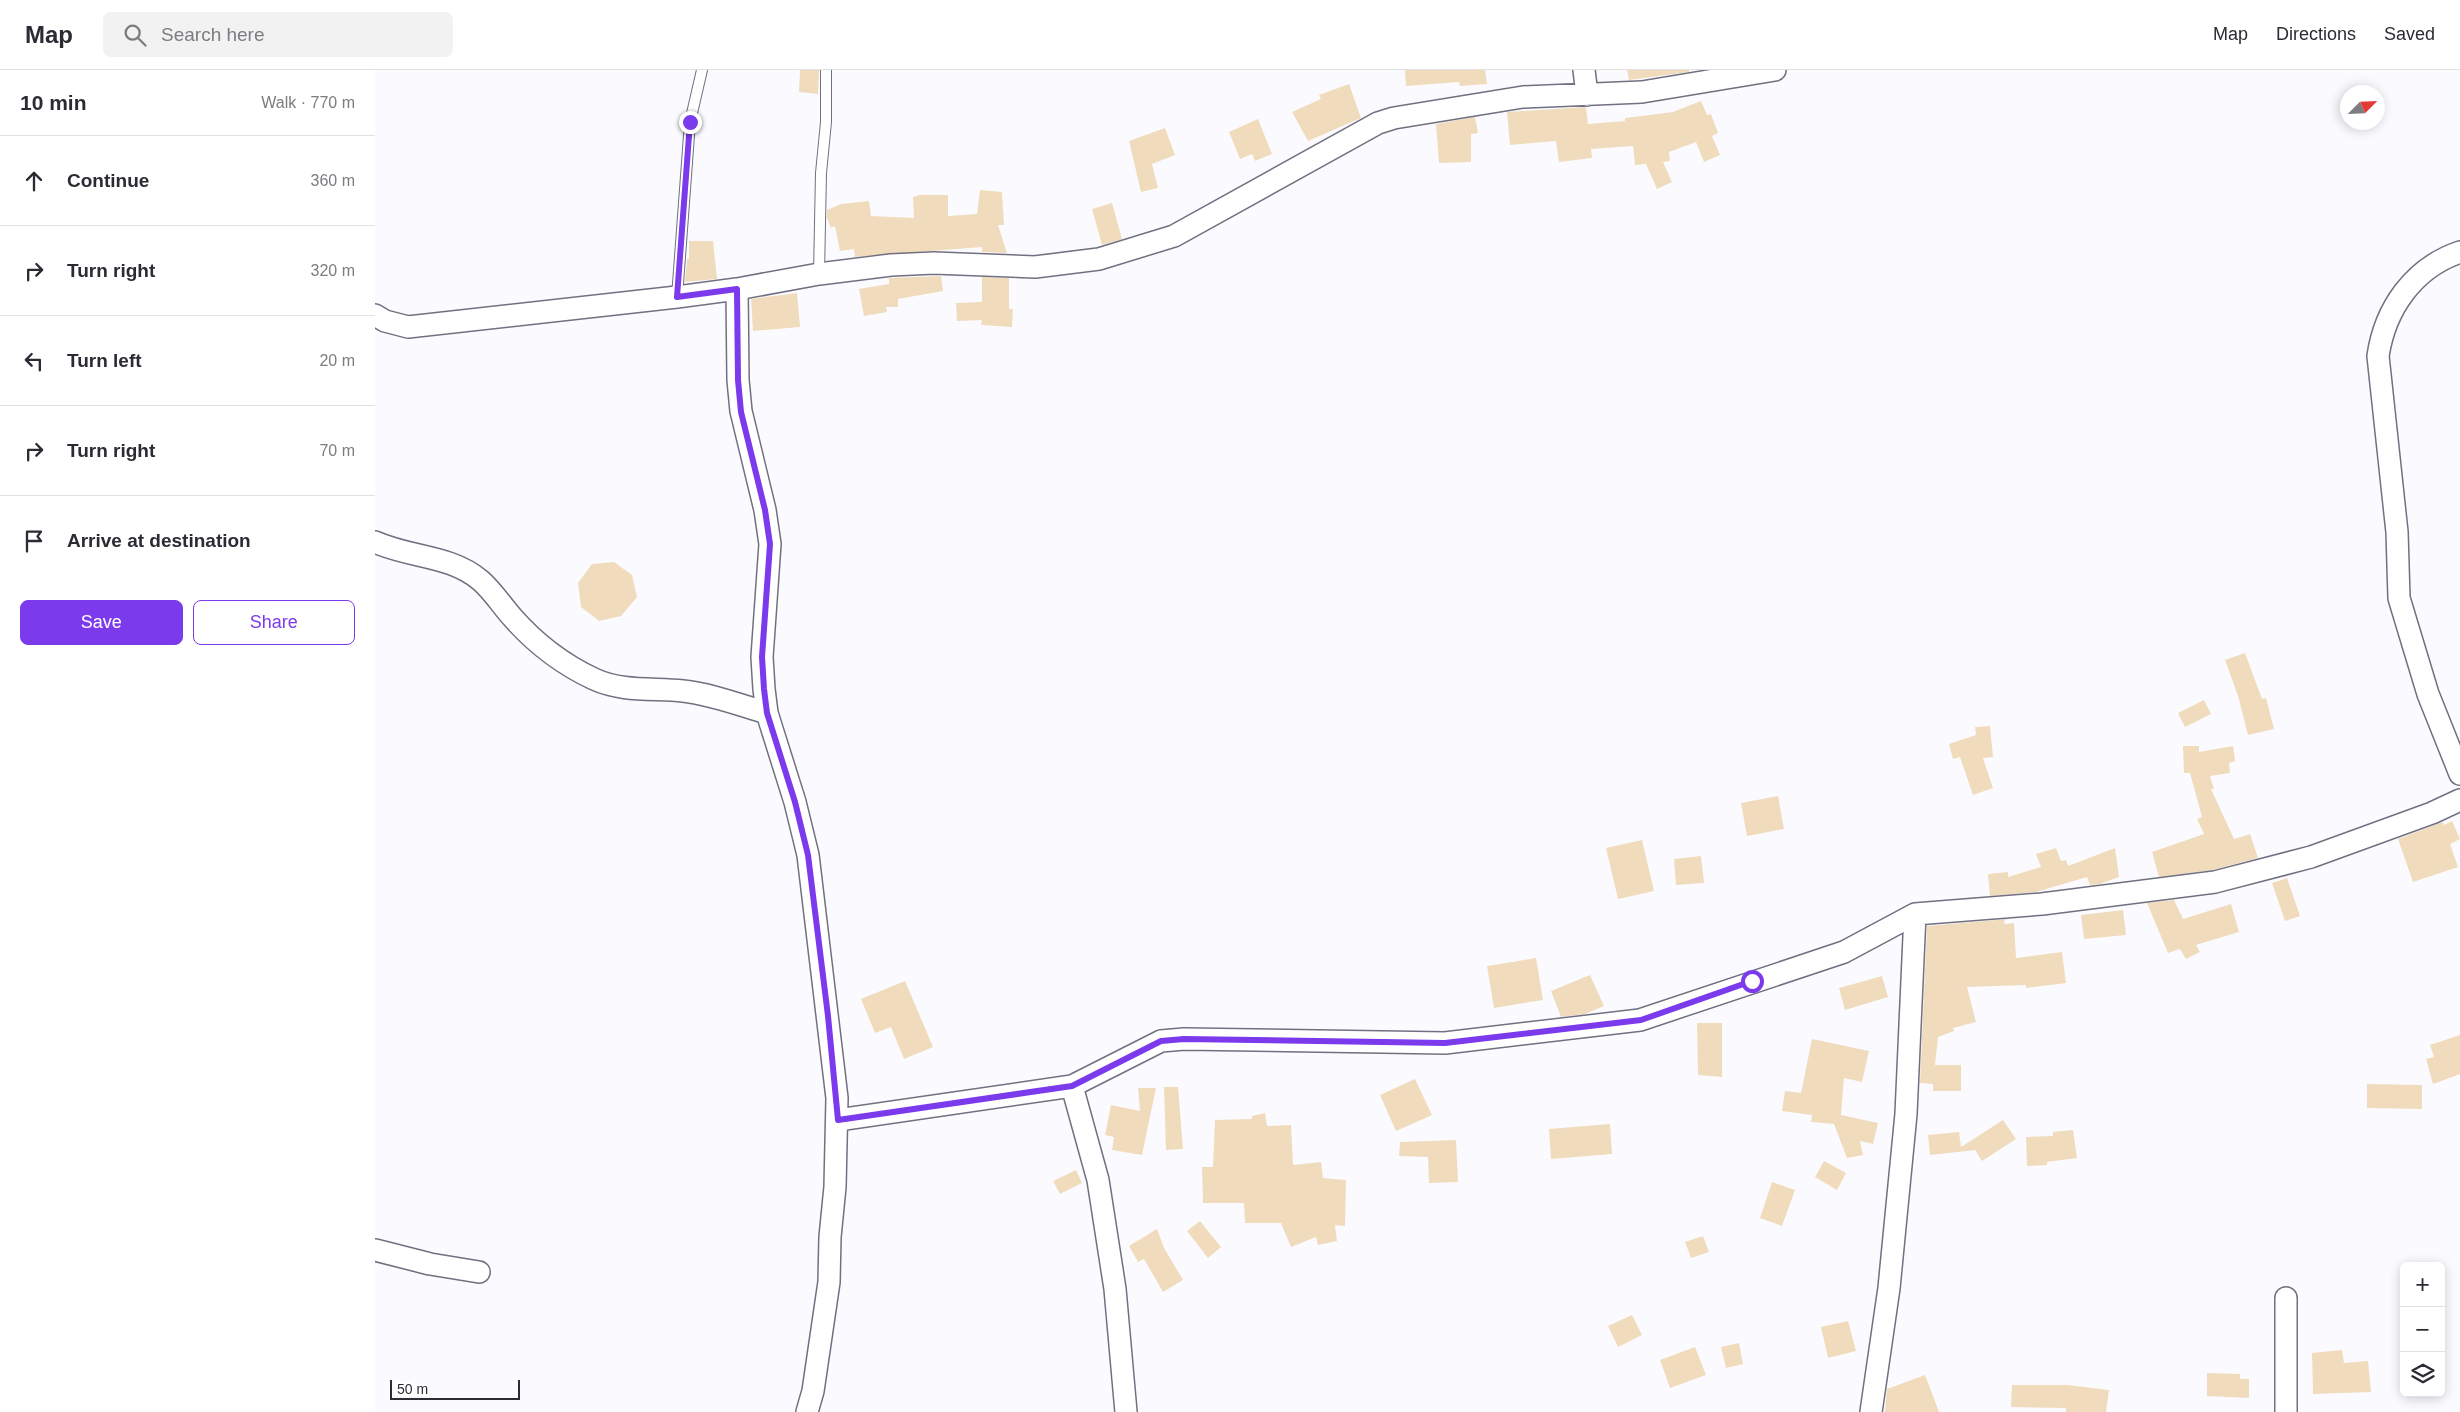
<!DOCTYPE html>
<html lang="en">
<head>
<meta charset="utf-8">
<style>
	body { margin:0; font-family:Arial,sans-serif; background:#f2f2f3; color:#2b2b33 }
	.controls { position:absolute; right:15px; bottom:15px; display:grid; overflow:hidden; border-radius:8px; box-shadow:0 2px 12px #0003 }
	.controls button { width:45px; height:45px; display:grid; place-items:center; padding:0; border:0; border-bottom:1px solid #e1e1e2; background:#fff; color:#2b2b33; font:25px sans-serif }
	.compass { position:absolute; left:1965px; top:15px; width:45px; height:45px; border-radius:50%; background:#fff; box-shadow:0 2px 12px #0003; rotate:66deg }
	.scale { position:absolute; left:15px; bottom:12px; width:130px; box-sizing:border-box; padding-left:5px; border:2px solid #2c2b33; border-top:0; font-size:14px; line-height:18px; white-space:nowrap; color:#2c2b33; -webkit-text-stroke:4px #fff; paint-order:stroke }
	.stop { position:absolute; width:15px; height:15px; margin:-11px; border:4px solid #7c3aed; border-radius:50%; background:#fff }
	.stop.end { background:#7c3aed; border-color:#fff; box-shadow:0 1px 5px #0008 }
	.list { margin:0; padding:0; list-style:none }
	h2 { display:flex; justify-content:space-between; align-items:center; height:65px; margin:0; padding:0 20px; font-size:21px }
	h2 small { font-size:16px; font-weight:400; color:#7c7c81 }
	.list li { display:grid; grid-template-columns:32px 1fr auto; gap:15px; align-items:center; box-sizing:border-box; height:90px; padding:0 20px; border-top:1px solid #e1e1e2 }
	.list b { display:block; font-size:19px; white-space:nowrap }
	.list em { font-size:16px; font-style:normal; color:#7c7c81 }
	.actions { display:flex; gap:10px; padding:15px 20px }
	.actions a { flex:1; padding:11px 0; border:1px solid #7c3aed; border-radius:8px; text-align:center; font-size:18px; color:#7c3aed }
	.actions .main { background:#7c3aed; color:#fff }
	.icon { flex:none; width:28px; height:28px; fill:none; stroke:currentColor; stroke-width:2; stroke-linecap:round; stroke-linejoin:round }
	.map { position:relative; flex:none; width:2085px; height:1342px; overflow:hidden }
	header { display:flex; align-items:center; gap:30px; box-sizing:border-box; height:70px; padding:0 25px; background:#fff; border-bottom:1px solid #e1e1e2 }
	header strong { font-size:24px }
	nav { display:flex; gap:28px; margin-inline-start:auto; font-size:18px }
	.search { width:350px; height:45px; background:#f2f2f3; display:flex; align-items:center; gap:12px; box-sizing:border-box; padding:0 18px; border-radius:8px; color:#7c7c81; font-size:19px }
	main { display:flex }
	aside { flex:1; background:#fff }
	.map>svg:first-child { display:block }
	.building { fill:#f0dcbc }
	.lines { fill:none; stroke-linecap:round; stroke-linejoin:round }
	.service-casing { stroke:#707081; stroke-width:12 }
	.minor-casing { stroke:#707081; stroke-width:24 }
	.service { stroke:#fff; stroke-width:10 }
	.minor { stroke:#fff; stroke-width:21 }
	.route { stroke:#7c3aed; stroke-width:6 }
</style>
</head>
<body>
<header>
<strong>Map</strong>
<div class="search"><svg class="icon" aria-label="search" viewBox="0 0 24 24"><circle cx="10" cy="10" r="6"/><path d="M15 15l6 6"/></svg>Search here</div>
<nav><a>Map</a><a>Directions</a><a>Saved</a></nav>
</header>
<main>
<aside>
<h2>10 min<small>Walk · 770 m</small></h2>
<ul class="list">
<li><svg class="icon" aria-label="ahead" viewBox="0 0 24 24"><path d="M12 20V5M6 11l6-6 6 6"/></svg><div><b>Continue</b></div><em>360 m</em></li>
<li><svg class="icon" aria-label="right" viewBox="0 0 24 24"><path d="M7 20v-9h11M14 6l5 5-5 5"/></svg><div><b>Turn right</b></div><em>320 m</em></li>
<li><svg class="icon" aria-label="left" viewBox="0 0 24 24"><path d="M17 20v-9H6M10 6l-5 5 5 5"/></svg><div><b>Turn left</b></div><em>20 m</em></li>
<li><svg class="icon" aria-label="right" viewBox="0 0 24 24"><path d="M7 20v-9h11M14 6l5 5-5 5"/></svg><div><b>Turn right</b></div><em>70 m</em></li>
<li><svg class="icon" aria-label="arrive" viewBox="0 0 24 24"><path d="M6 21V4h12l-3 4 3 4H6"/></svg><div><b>Arrive at destination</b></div></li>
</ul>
<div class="actions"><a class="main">Save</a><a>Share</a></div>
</aside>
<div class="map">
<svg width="2085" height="1342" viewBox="0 0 2085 1342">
	<rect width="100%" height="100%" fill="#fbfbff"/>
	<!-- building -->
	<path class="building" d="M425,0H444L443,24L424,22Z
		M1030,0H1110L1112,14L1085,16L1084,12L1031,16Z
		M1252,0H1314V2L1254,10Z
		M974,14L986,48L933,71L917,42L946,29L944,25Z
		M1326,31L1332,45L1336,44L1343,63L1337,66L1345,85L1329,92L1321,72L1294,82L1295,91L1288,92L1297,112L1282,119L1271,94L1260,95L1258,76L1216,79L1217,88L1184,92L1181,71L1135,75L1132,42L1211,37L1213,54L1250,51V48L1298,42Z
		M1100,47L1103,63L1096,64V92L1064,93L1061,54Z
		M883,49L897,84L880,91L877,84L865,89L854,62Z
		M790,58L800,85L777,94L783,118L766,122L754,71Z
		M605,120L627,122L629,155H623L632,183L607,182V177L480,187L479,179L465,181L460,156L456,158L452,148V140L466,134L494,131L496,146L539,148L538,127L545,125H573V146L602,144Z
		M737,133L747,169L727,175L717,139Z
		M314,171H338L342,209L310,212L312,189H314Z
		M566,206L568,221L523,229V237H511L512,242L489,246L484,219L514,214V208Z
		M607,207L634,208V239H638L637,257L606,255L607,250L582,251L581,233L607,232Z
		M422,223L425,257L378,261L376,229Z
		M239,492L257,505L262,527L246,546L224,551L206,537L203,513L217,494Z
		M1870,583L1887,629L1891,628L1899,659L1873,665L1863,626L1850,590Z
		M1829,630L1836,644L1810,657L1803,643Z
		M1615,656L1618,687L1608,688L1618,718L1598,725L1585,687L1578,689L1574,674L1601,665L1600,657Z
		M1808,676H1824V682L1858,676L1860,691L1854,693L1855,703L1835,706L1839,719H1836L1859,769L1875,764L1883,788L1838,800L1784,807L1777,782L1829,764L1822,749L1827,747L1815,703H1809Z
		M1403,726L1409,759L1372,766L1366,733Z
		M2077,751L2085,769L2075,774L2083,797L2038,812L2023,769L2068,752L2069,755Z
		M1267,770L1279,821L1243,829L1231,778Z
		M1681,778L1686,791L1691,790L1693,796L1740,778L1744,807L1725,814L1715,815L1712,807L1661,822L1615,826L1613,804L1633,802V807L1666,797L1661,784Z
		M1326,786L1329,813L1301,815L1299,789Z
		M1912,808L1925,846L1910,851L1897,813Z
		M1799,830L1808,849L1856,834L1864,862L1821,875L1825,882L1811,889L1805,879L1793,883L1772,833Z
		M1748,840L1751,865L1709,869L1706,845Z
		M1633,849L1629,851L1630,854L1639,853L1641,888L1687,882L1691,913L1651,918V915L1592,917L1601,952L1578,958L1579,961L1563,967L1560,995H1586V1021H1558V1014L1545,1013L1552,856Z
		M1161,888L1168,930L1119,938L1112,896Z
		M1215,905L1229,936L1210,944L1186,947L1176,921Z
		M1507,906L1513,927L1470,940L1464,918Z
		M530,911L558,977L529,989L516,957L500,963L486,929Z
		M1322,953H1347V1007L1323,1005Z
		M2085,965V1004L2058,1014L2051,989L2059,987L2055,975Z
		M1437,969L1494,981L1487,1012L1469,1008L1466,1045L1503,1053L1498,1074L1485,1071L1488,1085L1472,1088L1459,1054L1436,1052L1437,1045L1407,1041L1410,1021L1426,1023Z
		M1040,1009L1057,1045L1021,1061L1005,1025Z
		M1992,1014L2047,1015V1039L1992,1038Z
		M789,1017H803L808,1079L791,1080Z
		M763,1018H781L767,1085L737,1080L739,1067L730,1065L736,1035L765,1041Z
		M890,1043L892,1056L916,1055L918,1095L946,1092L948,1108L971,1110L970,1156L960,1155L962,1171L943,1175L941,1167L916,1177L906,1153H870L869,1133H828L827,1097H838L840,1050L877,1049V1046Z
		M1628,1050L1641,1069L1607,1091L1600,1080L1555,1085L1553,1065L1584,1062L1586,1077Z
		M1235,1054L1237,1084L1176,1089L1174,1059Z
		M1698,1060L1702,1088L1672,1092V1095L1652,1096L1651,1067L1678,1066V1062Z
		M1081,1070L1083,1112L1054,1113L1053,1087L1024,1086L1025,1072Z
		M1449,1091L1471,1103L1462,1120L1440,1107Z
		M701,1100L707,1113L685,1124L678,1111Z
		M1397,1112L1420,1120L1407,1156L1385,1148Z
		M825,1151L846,1177L833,1188L812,1161Z
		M782,1159L789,1178L808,1210L788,1222L769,1189L763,1192L754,1176Z
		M1328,1166L1334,1182L1316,1188L1310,1172Z
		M1257,1245L1267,1265L1243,1277L1233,1256Z
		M1473,1251L1481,1281L1453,1288L1446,1257Z
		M1364,1273L1368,1294L1351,1298L1346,1277Z
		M1320,1277L1331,1305L1295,1318L1285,1290Z
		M1967,1280L1969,1293L1993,1291L1996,1322L1938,1324L1937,1283Z
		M1832,1303L1865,1304V1309H1874V1328L1832,1326Z
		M1550,1305L1564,1342H1510L1512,1319Z
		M1637,1315H1693L1734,1320L1731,1342H1691V1338L1636,1337Z"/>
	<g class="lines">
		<defs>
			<path id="service" d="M444,204L446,103L451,52V0
				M302,227L315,52L327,0"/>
			<path id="minor" d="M1209,0L1212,25
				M2085,182C2038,198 2010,239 2003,286L2022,462L2024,528L2053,624L2085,704
				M362,219L363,310L366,341L390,440L395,474L387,587L389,619L392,643L420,732L433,785L462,1028L460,1117L455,1167L454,1212L438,1321L432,1342
				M0,245L10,251L33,257L302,227L362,219L444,204L516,195L559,193L660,197L724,189L799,166L1003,53L1019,48L1148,27L1267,22L1400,0
				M0,472C36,488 75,485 105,510C118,521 127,536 138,548C161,574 187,594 219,609C247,622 278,618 308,621C336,624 365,635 392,643
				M697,1016L723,1110L740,1219L751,1342
				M463,1050L697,1016L786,971L809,969L1070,973L1265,950L1469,882L1540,844L1667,834L1840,812L1936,787L2057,743L2085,730
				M0,1180L55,1194L104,1202
				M1911,1228V1342
				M1496,1342L1514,1218L1531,1044L1540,844"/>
		</defs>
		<!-- service casing -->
		<use href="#service" class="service-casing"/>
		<!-- minor casing -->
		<use href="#minor" class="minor-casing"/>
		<!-- service -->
		<use href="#service" class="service"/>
		<!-- minor -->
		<use href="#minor" class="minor"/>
	</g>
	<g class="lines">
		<!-- route -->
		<path class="route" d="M315,52L302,227L362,219L363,310L366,342L390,440L395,474L387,587L389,619L392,643L420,732L433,785L453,946L463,1050L697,1016L786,971L809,969L1070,973L1266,950L1377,911"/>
	</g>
</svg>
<div class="controls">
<button>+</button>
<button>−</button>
<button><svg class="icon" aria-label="layers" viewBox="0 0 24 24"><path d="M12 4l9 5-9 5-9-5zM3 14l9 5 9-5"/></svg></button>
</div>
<svg class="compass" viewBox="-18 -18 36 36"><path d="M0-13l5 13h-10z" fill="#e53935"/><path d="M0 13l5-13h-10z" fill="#7c7c81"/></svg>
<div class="scale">50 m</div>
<div class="stop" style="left:1377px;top:911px"></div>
<div class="stop end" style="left:315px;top:52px"></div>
</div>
</main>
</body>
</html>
